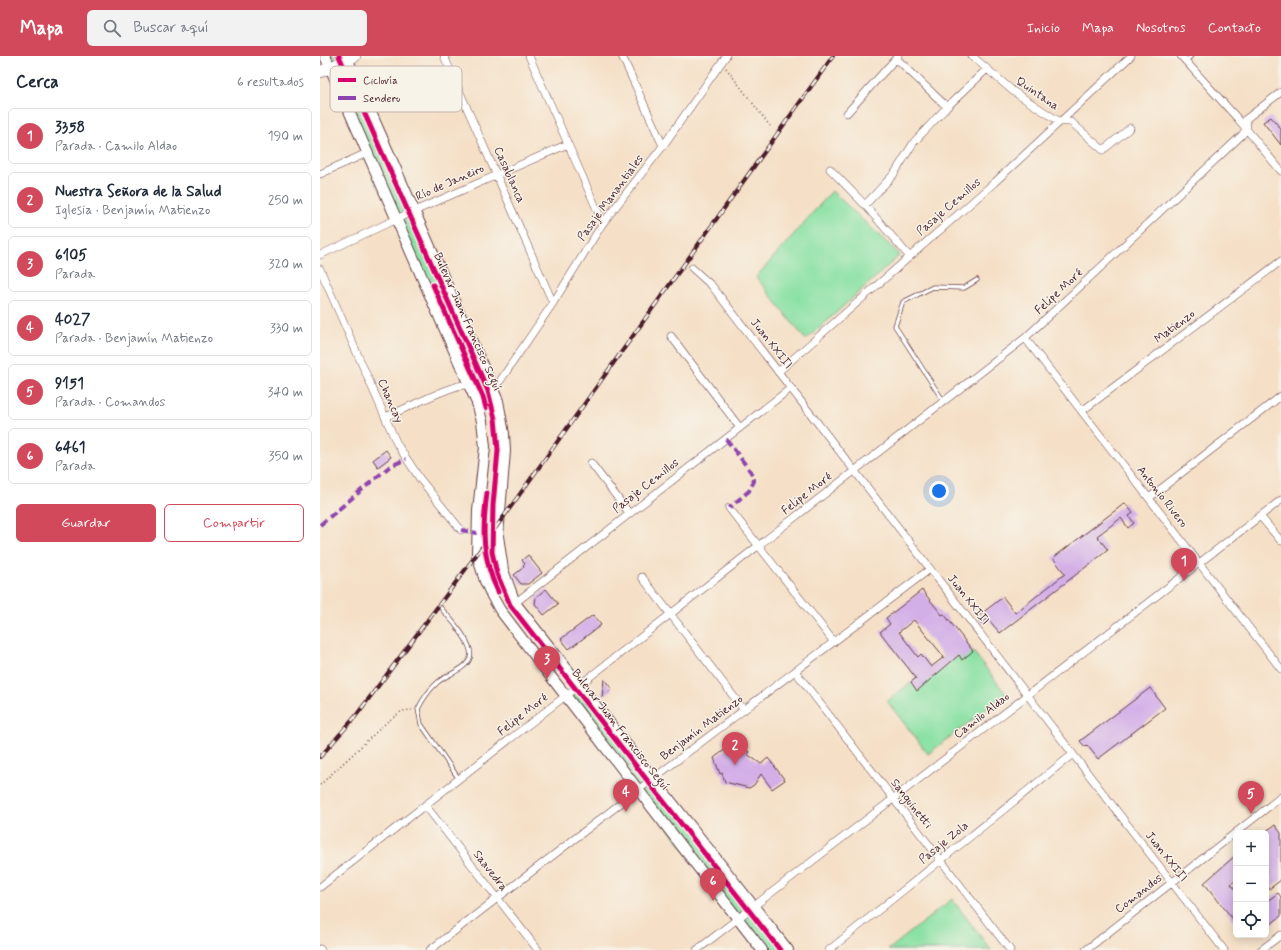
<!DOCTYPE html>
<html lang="es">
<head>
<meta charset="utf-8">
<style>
	body { margin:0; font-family:Mynerve,sans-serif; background:#f2f2f3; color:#1f2937 }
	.controls { position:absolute; right:12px; bottom:12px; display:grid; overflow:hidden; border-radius:6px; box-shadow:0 2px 10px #0003 }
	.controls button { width:36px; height:36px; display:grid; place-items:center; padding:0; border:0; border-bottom:1px solid #e0e1e3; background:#fff; color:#1f2937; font:20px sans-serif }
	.you { position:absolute; left:619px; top:435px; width:14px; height:14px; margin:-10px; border:3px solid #fff; border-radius:50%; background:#1a73e8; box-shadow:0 0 0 6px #1a73e833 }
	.badge { display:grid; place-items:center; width:26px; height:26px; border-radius:50%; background:#d1495b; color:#fff; font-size:13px; font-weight:700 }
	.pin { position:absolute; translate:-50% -33px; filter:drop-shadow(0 1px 2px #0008) }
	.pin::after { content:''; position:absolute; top:21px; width:14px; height:12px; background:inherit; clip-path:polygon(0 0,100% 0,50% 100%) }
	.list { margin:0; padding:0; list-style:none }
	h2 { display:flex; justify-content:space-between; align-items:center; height:52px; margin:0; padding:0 16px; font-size:17px }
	h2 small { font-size:13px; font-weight:400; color:#747a83 }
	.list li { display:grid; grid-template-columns:26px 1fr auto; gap:12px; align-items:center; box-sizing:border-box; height:56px; margin:0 8px 8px; padding:0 8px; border:1px solid #e0e1e3; border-radius:6px }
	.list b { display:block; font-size:15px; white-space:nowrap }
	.list p { margin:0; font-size:13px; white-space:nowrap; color:#747a83 }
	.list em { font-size:13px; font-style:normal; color:#747a83 }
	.actions { display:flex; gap:8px; padding:12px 16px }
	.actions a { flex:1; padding:9px 0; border:1px solid #d1495b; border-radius:6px; text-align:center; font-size:14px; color:#d1495b }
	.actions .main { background:#d1495b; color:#fff }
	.icon { flex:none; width:22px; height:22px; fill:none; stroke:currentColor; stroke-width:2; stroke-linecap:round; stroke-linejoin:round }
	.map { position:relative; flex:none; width:961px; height:894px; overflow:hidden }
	header { display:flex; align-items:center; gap:24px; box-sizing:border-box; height:56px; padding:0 20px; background:#d1495b; color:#fff }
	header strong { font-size:19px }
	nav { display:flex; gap:22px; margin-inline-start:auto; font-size:14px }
	.search { width:280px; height:36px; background:#f2f2f3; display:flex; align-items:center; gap:10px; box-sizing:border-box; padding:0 14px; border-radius:6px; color:#747a83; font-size:15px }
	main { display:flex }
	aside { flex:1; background:#fff }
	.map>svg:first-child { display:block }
	.green { fill:#8ae1a4; stroke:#6a8068 }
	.building { fill:#d3afe8; fill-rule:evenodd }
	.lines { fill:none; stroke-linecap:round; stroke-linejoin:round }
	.service-casing { stroke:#643c42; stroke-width:5 }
	.minor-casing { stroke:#643c42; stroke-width:8 }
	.secondary-casing { stroke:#643c42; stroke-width:12 }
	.primary-casing { stroke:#643c42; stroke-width:12 }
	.path { stroke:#643c42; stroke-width:1.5; stroke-dasharray:1 3; stroke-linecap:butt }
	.service { stroke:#fff; stroke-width:3.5 }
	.minor { stroke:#fff; stroke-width:7 }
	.secondary { stroke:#fff; stroke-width:10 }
	.primary { stroke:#fff; stroke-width:11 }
	.rail-casing { stroke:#4a1f2b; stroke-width:4 }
	.rail { stroke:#f7f3e8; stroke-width:2.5; stroke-dasharray:8; stroke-linecap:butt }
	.quiet { stroke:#8e44ad; stroke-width:4; stroke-dasharray:8 4; stroke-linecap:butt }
	.cycleway-casing { stroke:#f7f3e8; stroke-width:8 }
	.cycleway { stroke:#d6006c; stroke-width:5 }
	.labels { text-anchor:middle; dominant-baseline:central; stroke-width:3; stroke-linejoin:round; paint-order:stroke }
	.street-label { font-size:12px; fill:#4a1f2b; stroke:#f7f3e8 }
	.key { fill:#f7f3e8; stroke:#c3b3af; stroke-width:1 }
	.key-label { font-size:11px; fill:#4a1f2b }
</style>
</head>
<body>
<header>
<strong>Mapa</strong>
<div class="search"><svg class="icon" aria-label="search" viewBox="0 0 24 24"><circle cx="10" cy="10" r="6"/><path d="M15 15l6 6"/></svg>Buscar aquí</div>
<nav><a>Inicio</a><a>Mapa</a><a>Nosotros</a><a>Contacto</a></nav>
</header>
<main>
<aside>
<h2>Cerca<small>6 resultados</small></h2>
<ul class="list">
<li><span class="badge">1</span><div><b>3358</b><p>Parada · Camilo Aldao</p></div><em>190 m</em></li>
<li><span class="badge">2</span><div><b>Nuestra Señora de la Salud</b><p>Iglesia · Benjamín Matienzo</p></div><em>250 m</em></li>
<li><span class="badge">3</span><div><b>6105</b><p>Parada</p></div><em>320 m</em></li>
<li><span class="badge">4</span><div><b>4027</b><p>Parada · Benjamín Matienzo</p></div><em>330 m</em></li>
<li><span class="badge">5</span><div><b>9151</b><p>Parada · Comandos</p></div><em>340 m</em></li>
<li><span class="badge">6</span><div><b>6461</b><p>Parada</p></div><em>350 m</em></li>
</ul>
<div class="actions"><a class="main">Guardar</a><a>Compartir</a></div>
</aside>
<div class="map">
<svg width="961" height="894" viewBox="0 0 961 894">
	<rect width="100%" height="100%" fill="#f7f3e8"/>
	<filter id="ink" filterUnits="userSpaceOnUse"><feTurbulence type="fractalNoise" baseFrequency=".025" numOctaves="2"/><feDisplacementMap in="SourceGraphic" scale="8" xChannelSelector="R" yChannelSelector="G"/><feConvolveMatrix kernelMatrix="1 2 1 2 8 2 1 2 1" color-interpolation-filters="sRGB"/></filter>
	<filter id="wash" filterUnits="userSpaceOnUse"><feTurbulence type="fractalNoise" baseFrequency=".012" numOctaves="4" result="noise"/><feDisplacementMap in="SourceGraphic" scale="16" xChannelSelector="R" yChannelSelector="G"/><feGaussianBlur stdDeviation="0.9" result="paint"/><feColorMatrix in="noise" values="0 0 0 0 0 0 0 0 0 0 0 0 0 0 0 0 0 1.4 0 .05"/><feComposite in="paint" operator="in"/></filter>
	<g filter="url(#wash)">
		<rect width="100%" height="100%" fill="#f5e0c7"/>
		<!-- green -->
		<path class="green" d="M5,0H26L173,331H151Z
			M512,135L580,199L486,284L436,221Z
			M645,585L686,638L608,698L567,645Z
			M260,630L468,894H442L246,640Z
			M632,843L671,894H568Z"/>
		<g id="blocks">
			<!-- building -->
			<path class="building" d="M951,61L961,73V89L943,66Z
				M66,394L71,401L58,411L53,404Z
				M805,447L813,457L809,460L814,467L808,472L801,462L777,480L788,494L680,577L668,563L662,568L657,561L683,541L695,557L745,518L733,502Z
				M208,499L222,517L208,528H201L194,519L204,511L203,509L205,508L202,504Z
				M226,533L238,548L224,559L215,548L216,541Z
				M602,534L622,559L624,558L653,595L642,604L639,599L597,635L591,626L596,622L560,576L570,568L566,562ZM594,564L624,601L611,611L601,598L598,601L579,576Z
				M273,559L281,569L249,593L241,583Z
				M284,623L292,633L282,641Z
				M830,632L845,652L778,703L767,689L765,691L760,685Z
				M415,686L429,696L427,698L441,708L448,702L465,724L452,733L441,718L434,729L429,732L405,726L402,717L400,718L394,702Z
				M955,769L961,777V824L949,833L946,829V775Z
				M916,799V824L911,828L916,834V867L884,827Z
				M958,837L961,841V860L946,872V846Z"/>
		</g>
	</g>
	<g filter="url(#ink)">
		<use href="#blocks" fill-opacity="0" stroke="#643c42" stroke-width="1"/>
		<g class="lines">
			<defs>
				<path id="service" d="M866,5L871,0
					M624,346L575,270L583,246L613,231L644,232L657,224
					M119,550C128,560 155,588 150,602C146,614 127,618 118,626C110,633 103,643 98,653L101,668L139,723"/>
				<path id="minor" d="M124,0L233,247
					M209,0L283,167
					M302,0L343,90
					M652,0L694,36L740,66H751L783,94L810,72
					M861,0L918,63L961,115
					M576,2L627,51
					M527,57L578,0
					M510,113L545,149L589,200
					M0,118L47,97
					M545,149L574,118L594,86L627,51L667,13
					M0,199L83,160L248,88
					M372,212L392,230L904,894
					M0,213L77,388L100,423L141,474
					M351,280L420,372
					M705,282L961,613
					M458,316L675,126L811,0
					M762,355L961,205
					M65,361C88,352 115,337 138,330C153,326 166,338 180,325L233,247L283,167L343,90L406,0
					M271,407L309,457
					M829,442L961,340
					M409,452L514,586
					M940,460L961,485
					M322,521L424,654
					M195,547L471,332
					M475,615L690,894
					M105,749L218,894
					M0,831L705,282L922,79L927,72L926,63L961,36
					M0,893L1,894
					M110,894L318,734L610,513
					M377,894L961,444
					M509,894L753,698
					M766,894L961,741
					M941,894L961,879"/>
				<path id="secondary" d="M5,0L157,347L162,365L165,391L158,455L157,498L165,525L172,540L180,554L235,626L442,894
					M26,0L178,345L184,378L185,395L178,480L183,514L195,547L468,894"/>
				<path id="primary" d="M0,16L35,0"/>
			</defs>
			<!-- service casing -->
			<use href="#service" class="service-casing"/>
			<!-- minor casing -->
			<use href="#minor" class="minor-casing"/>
			<!-- secondary casing -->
			<use href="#secondary" class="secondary-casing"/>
			<!-- primary casing -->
			<use href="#primary" class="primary-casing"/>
			<!-- path -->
			<path class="path" d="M406,12L450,70
				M0,729L67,666L82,655L92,654"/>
			<!-- service -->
			<use href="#service" class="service"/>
			<!-- minor -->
			<use href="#minor" class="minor"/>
			<!-- secondary -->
			<use href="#secondary" class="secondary"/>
			<!-- primary -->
			<use href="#primary" class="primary"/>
			<defs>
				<path id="rail" d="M0,701L35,661L157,498L513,0"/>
			</defs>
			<!-- rail casing -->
			<use href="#rail" class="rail-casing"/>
			<!-- rail -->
			<use href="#rail" class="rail"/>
			<!-- quiet -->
			<path class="quiet" d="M406,383L431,416L434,425L429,435L409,452
				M0,469L69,411L86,403
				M141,474L157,477"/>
			<defs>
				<path id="cycleway" d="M19,0L168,335L175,363L178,394L173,449L172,496L177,518L190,549L460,894
					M113,229L163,341L166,352
					M167,437C162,474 162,502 178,536"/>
			</defs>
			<!-- cycleway casing -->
			<use href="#cycleway" class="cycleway-casing"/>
			<!-- cycleway -->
			<use href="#cycleway" class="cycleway"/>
		</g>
	</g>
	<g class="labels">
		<!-- street labels -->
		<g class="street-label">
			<text transform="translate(717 38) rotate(34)">Quintana</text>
			<text transform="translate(189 119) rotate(66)">Casablanca</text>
			<text transform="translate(130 127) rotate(-24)">Río de Janeiro</text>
			<text transform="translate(291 142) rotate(-54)">Pasaje Manantiales</text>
			<text transform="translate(629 151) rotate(-41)">Pasaje Cemillos</text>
			<text transform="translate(739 236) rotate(-43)">Felipe Moré</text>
			<text transform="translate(147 266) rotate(66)">Bulevar Juan Francisco Seguí</text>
			<text transform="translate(855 271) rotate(-37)">Matienzo</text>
			<text transform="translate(451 288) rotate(52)">Juan XXIII</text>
			<text transform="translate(70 345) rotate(66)">Chancay</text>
			<text transform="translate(326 430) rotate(-38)">Pasaje Cemillos</text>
			<text transform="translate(487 438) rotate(-38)">Felipe Moré</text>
			<text transform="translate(842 441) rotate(52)">Antonio Rivero</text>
			<text transform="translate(648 544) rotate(52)">Juan XXIII</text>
			<text transform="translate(203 659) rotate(-38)">Felipe Moré</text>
			<text transform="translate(662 660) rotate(-38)">Camilo Aldao</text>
			<text transform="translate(382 672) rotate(-37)">Benjamín Matienzo</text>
			<text transform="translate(300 674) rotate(52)">Bulevar Juan Francisco Seguí</text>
			<text transform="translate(591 748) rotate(52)">Sanguinetti</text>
			<text transform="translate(624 787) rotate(-39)">Pasaje Zola</text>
			<text transform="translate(846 801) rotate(52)">Juan XXIII</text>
			<text transform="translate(170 815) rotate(52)">Saavedra</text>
			<text transform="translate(819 838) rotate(-38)">Comandos</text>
		</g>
	</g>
	<!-- legend -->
	<rect x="10" y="10" width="132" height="46" rx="6" class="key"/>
	<rect x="18" y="22" width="18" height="4" fill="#d6006c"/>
	<rect x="18" y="40" width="18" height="4" fill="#8e44ad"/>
	<g class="key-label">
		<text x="43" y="28">Ciclovía</text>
		<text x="43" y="46">Sendero</text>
	</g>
</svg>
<div class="controls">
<button>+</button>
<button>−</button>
<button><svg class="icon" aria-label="locate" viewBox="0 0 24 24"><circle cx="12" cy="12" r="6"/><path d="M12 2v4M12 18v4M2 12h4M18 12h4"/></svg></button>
</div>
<div class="you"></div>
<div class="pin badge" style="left:864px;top:525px">1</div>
<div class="pin badge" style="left:415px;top:709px">2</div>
<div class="pin badge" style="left:227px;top:623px">3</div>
<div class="pin badge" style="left:306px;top:756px">4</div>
<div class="pin badge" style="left:931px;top:758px">5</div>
<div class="pin badge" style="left:393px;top:845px">6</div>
</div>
</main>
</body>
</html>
